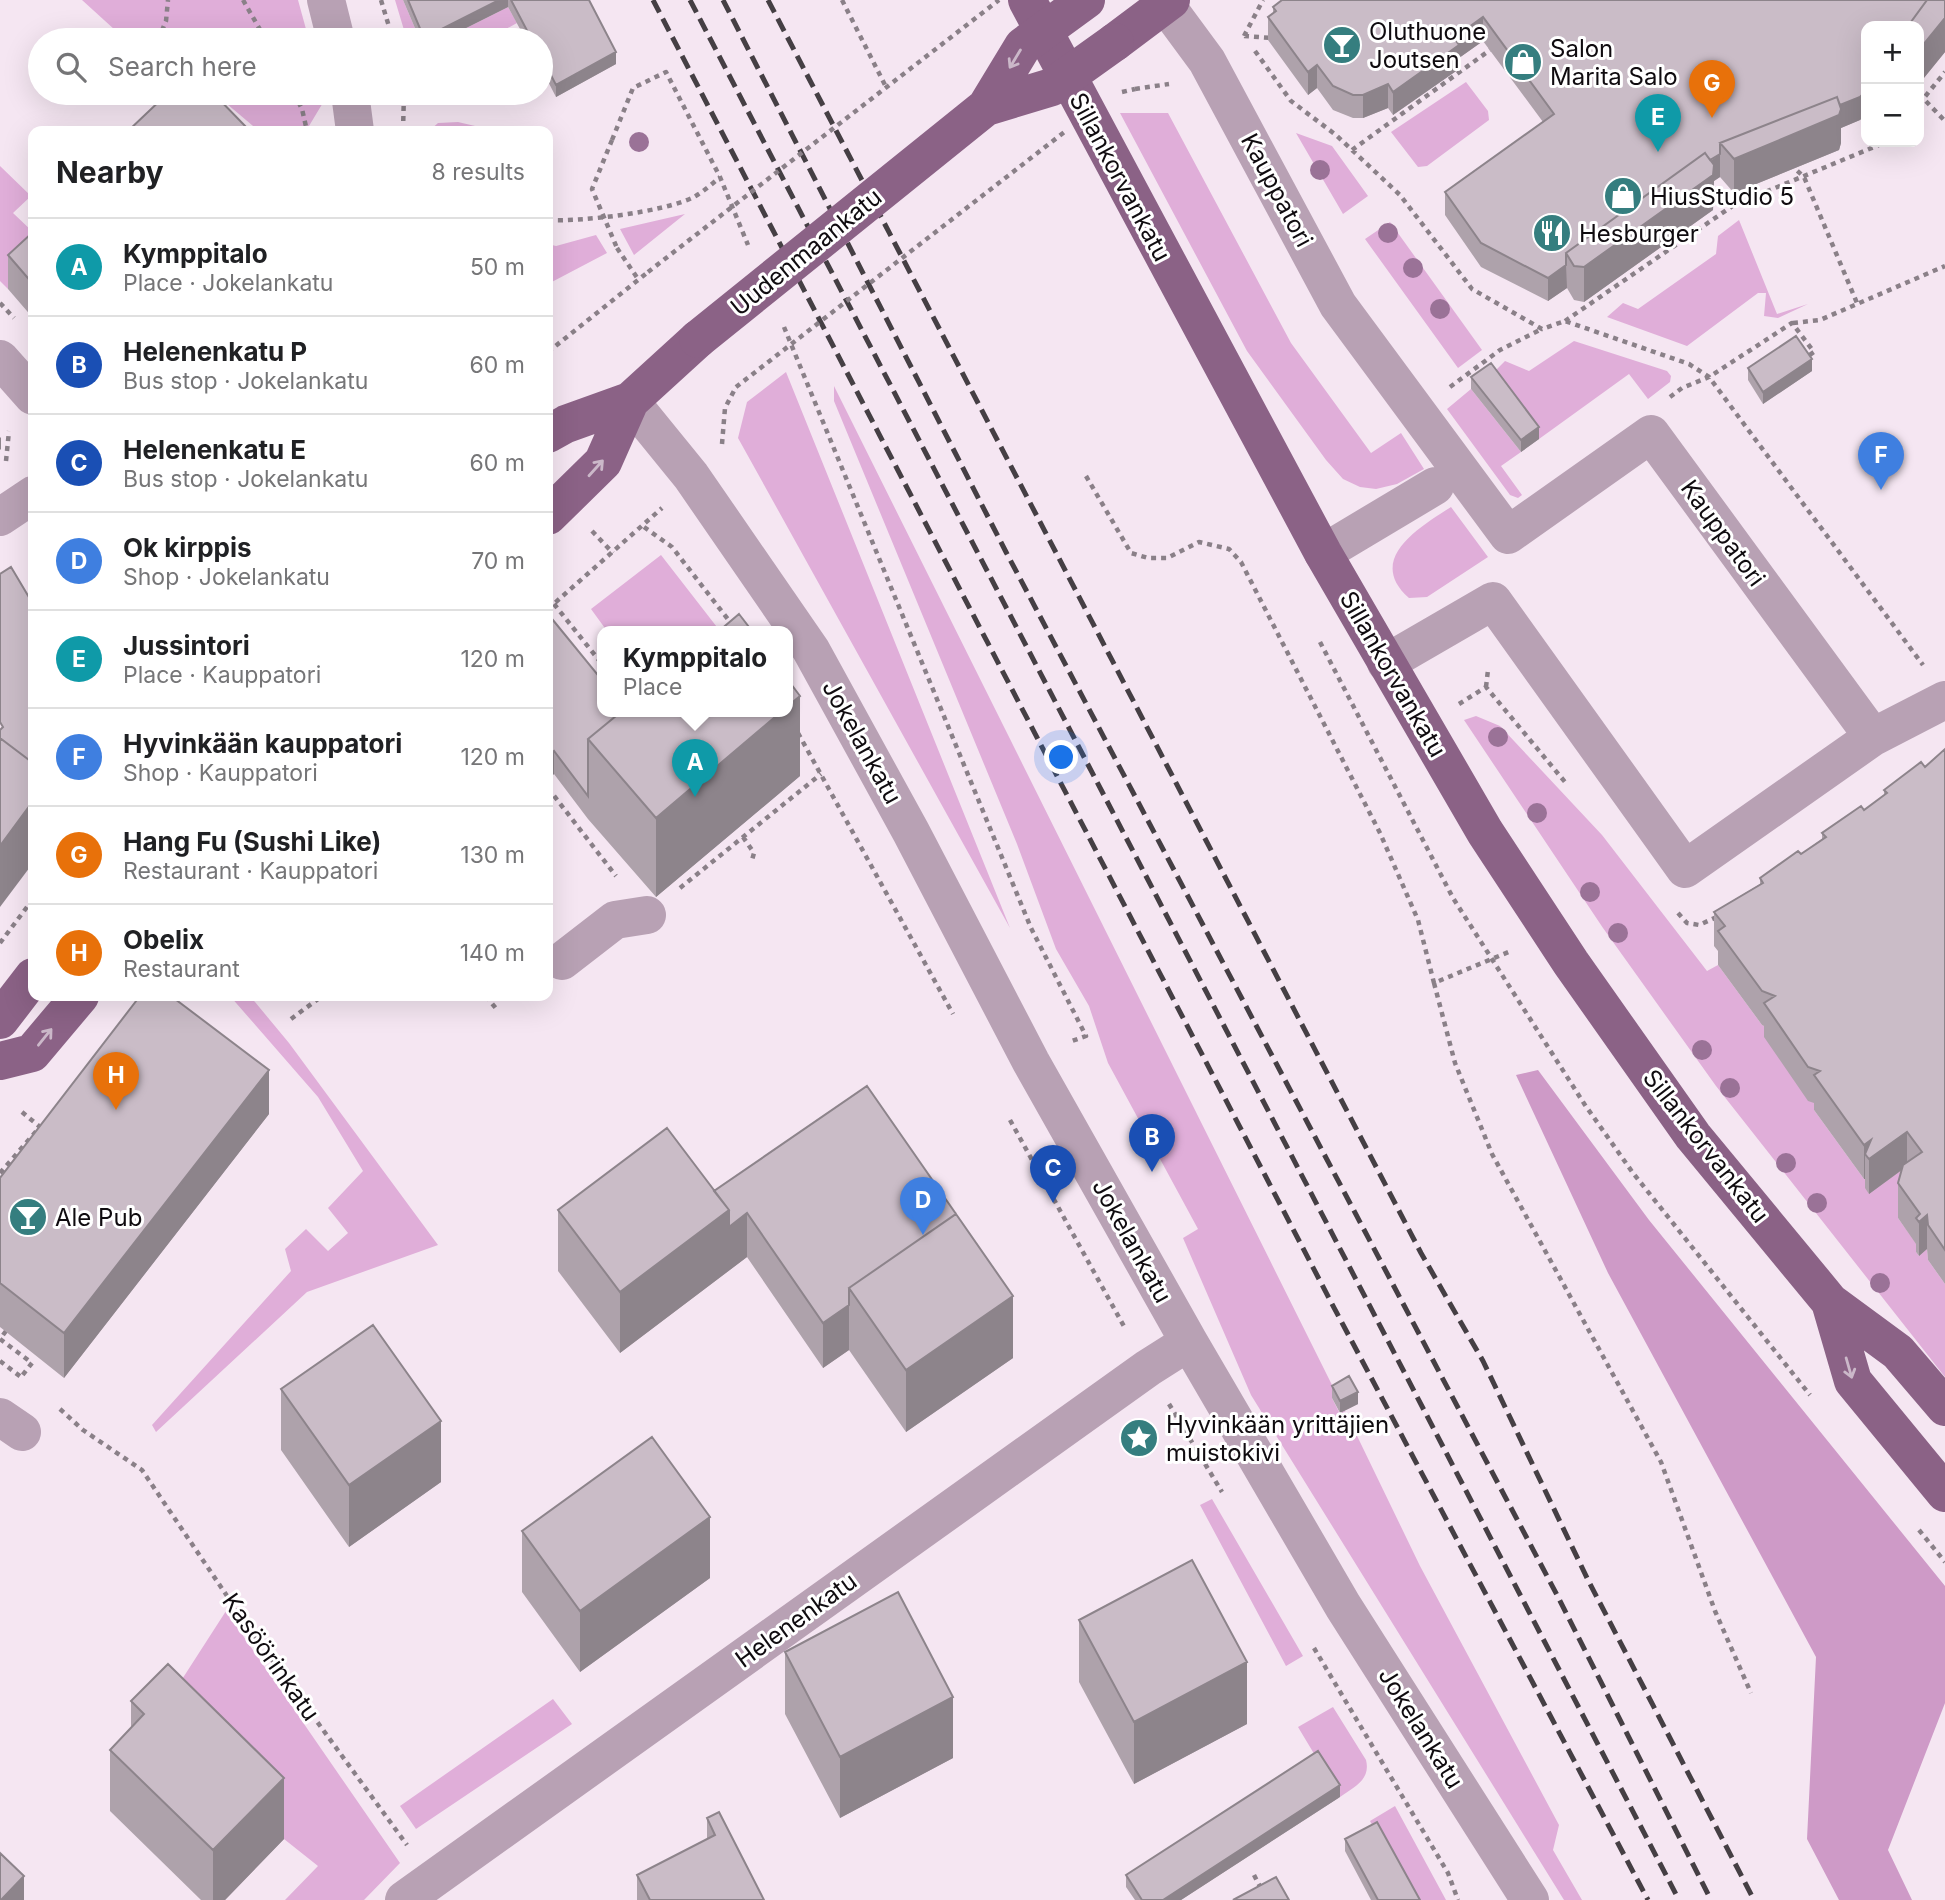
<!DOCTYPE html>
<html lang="en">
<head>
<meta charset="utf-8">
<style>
	body { margin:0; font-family:Inter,sans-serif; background:#f6f6f6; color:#202124 }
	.controls { position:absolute; right:21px; top:21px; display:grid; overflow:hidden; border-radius:14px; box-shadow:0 7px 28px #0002 }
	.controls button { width:63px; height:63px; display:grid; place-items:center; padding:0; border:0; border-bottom:2px solid #e0e0e0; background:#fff; color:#202124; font:35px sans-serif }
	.you { position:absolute; left:1062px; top:758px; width:24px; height:24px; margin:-18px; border:5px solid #fff; border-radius:50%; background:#1a73e8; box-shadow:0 0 0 10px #1a73e833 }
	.badge { display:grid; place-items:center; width:46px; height:46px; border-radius:50%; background:#ea580c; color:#fff; font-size:23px; font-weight:700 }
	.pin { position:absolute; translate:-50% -58px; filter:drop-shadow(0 2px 4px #0008) }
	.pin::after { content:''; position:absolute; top:37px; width:24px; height:21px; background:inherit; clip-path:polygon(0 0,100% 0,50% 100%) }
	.popup { position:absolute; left:597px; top:626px; width:196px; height:91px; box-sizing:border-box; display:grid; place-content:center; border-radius:14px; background:#fff; filter:drop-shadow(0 2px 5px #0005); font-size:23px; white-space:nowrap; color:#757577 }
	.popup b { font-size:26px; color:#202124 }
	.popup::after { content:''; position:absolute; left:50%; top:100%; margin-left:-14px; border:14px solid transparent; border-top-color:#fff }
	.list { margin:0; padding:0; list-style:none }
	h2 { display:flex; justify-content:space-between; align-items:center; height:91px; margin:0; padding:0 28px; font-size:30px }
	h2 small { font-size:23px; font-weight:400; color:#757577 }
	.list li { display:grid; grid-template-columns:46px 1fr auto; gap:21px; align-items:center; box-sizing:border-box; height:98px; padding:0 28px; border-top:2px solid #e0e0e0 }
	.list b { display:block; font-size:26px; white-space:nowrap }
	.list p { margin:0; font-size:23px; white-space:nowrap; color:#757577 }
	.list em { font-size:23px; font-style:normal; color:#757577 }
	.icon { flex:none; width:38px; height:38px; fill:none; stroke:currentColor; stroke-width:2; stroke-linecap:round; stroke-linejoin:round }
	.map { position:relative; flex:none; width:1945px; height:1900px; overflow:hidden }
	.search { position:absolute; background:#fff; box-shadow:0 7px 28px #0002; left:28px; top:28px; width:525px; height:77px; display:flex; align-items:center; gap:18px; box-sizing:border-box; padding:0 24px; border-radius:38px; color:#757577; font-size:26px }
	.panel { position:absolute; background:#fff; box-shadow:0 7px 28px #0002; left:28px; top:126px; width:525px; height:875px; border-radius:14px }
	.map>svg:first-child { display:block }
	.green { fill:#e0aed9 }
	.forest { fill:#ce9ac7 }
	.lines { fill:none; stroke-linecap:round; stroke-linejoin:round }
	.path { stroke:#8a8088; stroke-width:4.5; stroke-dasharray:5 5; stroke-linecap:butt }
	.minor { stroke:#b8a1b4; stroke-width:38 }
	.major { stroke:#8b6286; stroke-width:38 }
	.rail { stroke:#453f44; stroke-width:5; stroke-dasharray:14 7; stroke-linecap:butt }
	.path-bridge { stroke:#8a8088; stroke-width:4.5; stroke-dasharray:5 5; stroke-linecap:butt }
	.minor-bridge { stroke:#b8a1b4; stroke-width:38 }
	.major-bridge { stroke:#8b6286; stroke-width:38 }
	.tree { fill:#9a7297 }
	.wall { fill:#aea2ab }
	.shaded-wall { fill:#8d848b }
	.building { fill:#cabcc7; stroke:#8d848b; stroke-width:2 }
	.oneway { stroke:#cbb8c9 }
	.labels { text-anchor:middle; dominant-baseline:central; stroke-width:6; stroke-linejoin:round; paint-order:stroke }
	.poi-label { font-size:24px; fill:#0f0b0f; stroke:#fff; text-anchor:start }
	.street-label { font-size:24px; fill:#0f0b0f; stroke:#fff }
</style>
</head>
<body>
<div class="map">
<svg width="1945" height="1900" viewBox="0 0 1945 1900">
	<rect width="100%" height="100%" fill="#f5e6f2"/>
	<!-- green -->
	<path class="green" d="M82,0H298L309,40H126Z
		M395,0H403L420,40H407Z
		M508,7L517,23L486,40H442Z
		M1466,82L1488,111L1489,120L1427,166L1418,167L1391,132Z
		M214,93H322L324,101L306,131H259Z
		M1120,113H1168L1291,343L1371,453L1401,433L1424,469L1397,484L1376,489L1360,487L1343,479L1326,460L1247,351Z
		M458,122L475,126L480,131H429L438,123Z
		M1296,133L1332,146L1368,196L1343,214Z
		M0,166L31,196L13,213L33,232V266L8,289L0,281Z
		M685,214L634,255L620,229Z
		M1739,220L1777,314L1808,304L1778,318L1764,316L1766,293H1758L1687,346L1607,317L1623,303L1638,309L1716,254L1718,236Z
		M1390,222L1482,350L1458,368L1365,239Z
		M596,235L607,253L548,284V244L556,246Z
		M1574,341L1667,371L1671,376L1670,382L1648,399L1629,374L1539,439L1491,375L1505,361L1529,371Z
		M786,372L1010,928L738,438L747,402Z
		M834,386L1337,1395L1332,1398L1339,1412L1345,1411L1420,1566L1559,1825L1553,1850L1582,1900H1564L1251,1395L1183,1238L1198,1229L1108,1063L1089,1006L1056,949L1017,844L834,401Z
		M1471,389L1521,452L1501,466L1522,495L1518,498L1510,495L1447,409Z
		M1451,507L1488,557L1427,597L1409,598C1365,559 1420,527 1451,507Z
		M661,555L720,631H607L591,609Z
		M1476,716L1500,726L1602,835L1707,971L1718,965L1762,1025L1775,1030L1820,1105L1814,1110L1864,1179L1871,1174L1869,1193L1907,1166L1898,1218L1920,1249L1916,1252L1919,1256L1927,1249L1928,1260L1945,1284V1377L1716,1086L1603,928L1464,720Z
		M230,996H250L289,1043L438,1245L307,1292L156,1432L152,1425L291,1271L285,1249L306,1229L328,1251L348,1233L328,1208L363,1171L318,1097Z
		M1212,1499L1303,1656L1286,1666L1200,1505Z
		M226,1611L400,1863L364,1900H285L318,1866L284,1839L159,1715Z
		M553,1699L572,1724L416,1829L400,1806Z
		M1333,1707L1366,1760C1371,1780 1354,1787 1340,1797L1298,1727Z
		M1395,1806L1446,1900H1413L1370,1821Z"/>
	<!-- forest -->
	<path class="forest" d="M1538,1070L1649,1220L1945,1586V1703L1888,1850L1912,1900H1839L1807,1839L1816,1657L1608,1273L1516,1075Z"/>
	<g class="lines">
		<!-- path -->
		<path class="path" d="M243,0L266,40
			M381,0L393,40
			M842,0L886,87
			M1244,36L1263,0
			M1244,36L1272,38
			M158,40L166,21L168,0
			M1255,51L1291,101L1336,135L1400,195L1472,289L1542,329L1565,321L1689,364L1709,377L1923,665
			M1135,89L1169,84
			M294,93L302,109L307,131
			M1919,94L1945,121
			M1919,104L1945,72
			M403,131L404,93
			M612,140L633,88L666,72L720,177L748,245
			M1352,150L1490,50
			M1790,164L1804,177L1857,303
			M548,220C581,222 664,212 694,197C703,192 712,184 720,177
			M617,248L638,279
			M0,303L14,318
			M1565,321L1734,205L1886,142
			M1793,323L1820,320L1945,266
			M784,327L1031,928L1086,1036L1069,1042
			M548,352L648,272
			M1450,387L1500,350L1542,329
			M1670,397L1682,388L1709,377L1792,323L1814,352L1805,358
			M722,444L725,408L736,387
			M6,461L9,431
			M1086,476L1131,553L1148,558H1167L1199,542L1229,549L1241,562L1380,833L1418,920L1434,983L1511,951
			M644,527L672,547L737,631
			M592,531L613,553
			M554,604L602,664
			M548,609L662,508
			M1320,642L1453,898L1585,1105L1633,1173L1810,1395
			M1486,687L1488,670
			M1459,704L1486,687L1565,782
			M798,733L953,1014
			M548,788L616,876
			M743,837L754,853L752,860
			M680,888L821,774
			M1678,913L1687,923L1699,925L1719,916
			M0,943L33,899
			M1434,983L1455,1063L1492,1154L1661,1462L1715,1611L1751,1693
			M486,996L498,1011
			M291,1019L322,996
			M22,1112L40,1127
			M1010,1120L1126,1330
			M0,1173L39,1128
			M6,1331L0,1339L32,1363L21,1377
			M0,1361L21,1377
			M1169,1404L1222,1492
			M60,1409L83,1430L142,1470L248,1627L407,1845
			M1919,1530L1945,1562
			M1314,1648L1448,1873L1458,1900
			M1254,1875L1267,1900"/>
		<!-- minor -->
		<path class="minor" d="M326,0L336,40
			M1162,0L1207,61L1338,305L1508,535L1651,434L1873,737L1685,869L1493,601L1386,663
			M350,93L355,131
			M630,401L691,476L811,650L911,832L1031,1062L1189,1342L1343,1606L1530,1900
			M0,517L33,495
			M1323,553L1435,486
			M1873,737L1945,700
			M562,961L615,920L647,915
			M0,1417L22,1432
			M404,1900L1148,1368L1189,1342"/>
		<!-- major -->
		<path class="major" d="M1027,0L1323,553L1485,832L1571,963L1693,1136L1830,1302L1898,1352L1945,1407
			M1115,42L1171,0
			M548,434L566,424L630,401L698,339
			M548,516L603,462L630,401
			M0,1020L33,977
			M0,1061L32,1053L80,996
			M1830,1302L1853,1381L1945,1493"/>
		<!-- rail -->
		<path class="rail" d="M653,0L1331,1302L1648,1900
			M690,0L1679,1900
			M723,0L1006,552L1557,1595L1711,1900
			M768,0L1421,1253L1483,1361L1588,1580L1754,1900"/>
		<!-- path-bridge -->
		<path class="path-bridge" d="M1122,92L1135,89
			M612,140L592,189L617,248
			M648,272L999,0
			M736,387L1067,130"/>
		<!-- minor-bridge -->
		<path class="minor-bridge" d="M0,359L33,396"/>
		<!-- major-bridge -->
		<path class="major-bridge" d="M986,107L1052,87L1115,42
			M698,339L986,107L1023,46L1086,0"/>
	</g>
	<!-- trees -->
	<g class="tree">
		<circle cx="639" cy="142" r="10"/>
		<circle cx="1320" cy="170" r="10"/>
		<circle cx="1388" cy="233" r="10"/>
		<circle cx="1413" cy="268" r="10"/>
		<circle cx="1440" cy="309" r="10"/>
		<circle cx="1498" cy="737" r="10"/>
		<circle cx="1537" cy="813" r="10"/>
		<circle cx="1590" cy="892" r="10"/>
		<circle cx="1618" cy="933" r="10"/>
		<circle cx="1702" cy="1050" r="10"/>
		<circle cx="1730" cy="1088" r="10"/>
		<circle cx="1786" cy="1163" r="10"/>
		<circle cx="1817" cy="1203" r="10"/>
		<circle cx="1880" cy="1283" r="10"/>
	</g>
	<!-- wall -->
	<path class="wall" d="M403,0H589L616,64L556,97L541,68V40H526L508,7L442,40H420Z
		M1282,0H1945V52L1919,84V26H1866V114L1860,120L1841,128V143L1839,150L1734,193L1720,177L1714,181L1713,210L1584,302L1574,300L1567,288L1548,301L1481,267L1445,215V192L1543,122L1483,41L1459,58V69L1393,115L1388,108L1363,118H1353L1333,110L1317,88L1308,95L1268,40V17L1273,13V7Z
		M33,232V318L8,289V255Z
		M1748,368L1812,371L1763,404L1748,380Z
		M1471,377L1539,439L1521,452L1471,389Z
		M548,614L602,711L800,776L656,897L588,819L554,774L548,779Z
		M1945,749V1284L1928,1260L1927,1249L1919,1256L1916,1252V1244L1898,1218V1183L1902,1170L1869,1194L1865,1188V1179H1864L1814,1110V1103L1808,1101L1764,1037V1026L1762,1025L1718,965V951L1714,946V912L1760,884V878L1801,854L1822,839V833L1864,810L1884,795V790L1925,767Z
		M269,1114L64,1378L0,1327V1178Z
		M714,1191L1013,1358L906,1432L849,1350L823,1368L747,1257L620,1353L558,1271V1210Z
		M1332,1386L1358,1404L1340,1413L1332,1398Z
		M281,1389L441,1482L349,1547L281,1450Z
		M522,1531L710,1578L580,1672L522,1592Z
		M1079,1620L1247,1724L1134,1784L1079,1682Z
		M785,1652L953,1758L840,1818L785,1714Z
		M131,1701L284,1839L225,1900H201L110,1811V1750L131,1728Z
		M1340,1797L1181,1900H1135L1126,1887V1875Z
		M707,1818L764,1900H637V1875L707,1839Z
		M1345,1839L1420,1900H1371L1345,1851Z"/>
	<!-- shaded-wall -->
	<path class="shaded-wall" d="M499,0H508V7L442,40H424V38Z
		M1483,17V41L1459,58V69L1393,115V92L1454,38Z
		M1945,18V52L1919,84V50Z
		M616,52V64L556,97V85Z
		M1317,65V88L1308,95V72Z
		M1388,84V108L1363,118V95Z
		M1866,91V114L1860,120L1841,128V143L1839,150L1734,193V159Z
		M1720,154V177L1714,181L1713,210L1584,302V267L1574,266Z
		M1566,265L1567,288L1548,301V278Z
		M1812,359V371L1763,404V392Z
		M1539,427V439L1521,452V440Z
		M1,437V449L0,450V438Z
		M800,696V776L656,897V818L782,711H788V706Z
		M554,751V774L548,779V756Z
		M33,801V863L0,907V846Z
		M300,996H307L300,1001Z
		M269,1070V1114L64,1378V1333Z
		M1907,1132V1166L1869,1194V1159L1865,1154V1179H1864V1145L1871,1140Z
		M729,1210L747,1213V1257L620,1353V1292Z
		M1927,1215V1249L1919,1256V1222Z
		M1013,1296V1358L906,1432V1370Z
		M849,1305V1350L823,1368V1323Z
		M1358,1392V1404L1340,1413V1401Z
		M441,1421V1482L349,1547V1485Z
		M710,1517V1578L580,1672V1611Z
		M1247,1662V1724L1134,1784V1722Z
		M953,1697V1758L840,1818V1757Z
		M284,1778V1839L225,1900H213V1850Z
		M1340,1785V1797L1181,1900H1163Z
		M24,1876V1900H1Z"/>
	<!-- building -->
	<path class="building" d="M408,0H499L424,38Z
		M511,0H589L616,52L556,85L541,56V40H532Z
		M1282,0H1927L1908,26H1866V91L1860,97L1840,105L1837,97L1720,143V154L1710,160L1705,153L1566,253V265L1548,278L1481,243L1445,192L1554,114L1483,17L1454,38L1459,45L1393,92L1388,84L1363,95H1353L1333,86L1317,65L1308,72L1268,17L1276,11L1273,7Z
		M1927,0H1945V18L1919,50V26H1908Z
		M168,93H213L250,131H128Z
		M1837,97L1841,109L1839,115L1734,159L1720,143Z
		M1705,153L1714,165L1713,175L1584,267L1574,266L1566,253Z
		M33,232V284L8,255Z
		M1796,336L1812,359L1763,392L1748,368Z
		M1491,363L1539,427L1521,440L1471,377Z
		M11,567L33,604V763L0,738V730L3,727L0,722V574Z
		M548,614L602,680V711H622L588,739V796L554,751L548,756Z
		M739,614L752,631H719Z
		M788,680L800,696L788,706Z
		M622,711H782L656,818L588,739Z
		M0,738L33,763V801L0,846Z
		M1945,749V1250L1928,1225L1927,1215L1919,1222L1916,1218L1920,1214L1898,1183L1903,1165L1922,1152L1907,1132L1869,1159L1865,1154L1871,1140L1864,1145L1814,1075L1820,1071L1808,1067L1764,1003L1775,996L1762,991L1718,931L1725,926L1714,912L1763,883L1760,878L1798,851L1801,854L1826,837L1822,833L1861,806L1864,810L1887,793L1884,790L1921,762L1925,767Z
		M140,996H171L269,1070L64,1333L0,1283V1178Z
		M867,1086L956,1214L849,1288V1305L823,1323L747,1213L729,1227V1210L714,1191Z
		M667,1128L729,1210L620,1292L558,1210Z
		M956,1214L1013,1296L906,1370L849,1288Z
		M373,1325L441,1421L349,1485L281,1389Z
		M1349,1376L1358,1392L1340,1401L1332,1386Z
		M652,1437L710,1517L580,1611L522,1531Z
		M1192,1560L1247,1662L1134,1722L1079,1620Z
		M898,1592L953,1697L840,1757L785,1652Z
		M168,1664L284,1778L213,1850L110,1750L144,1714L131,1701Z
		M1318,1751L1340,1785L1163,1900H1142L1126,1875Z
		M719,1812L764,1900H650L637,1875L715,1835L707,1818Z
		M1377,1822L1420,1900H1378L1345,1839Z
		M0,1853L24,1876L1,1900H0Z
		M1276,1877L1289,1900H1233Z"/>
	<!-- one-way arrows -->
	<defs><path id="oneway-shaft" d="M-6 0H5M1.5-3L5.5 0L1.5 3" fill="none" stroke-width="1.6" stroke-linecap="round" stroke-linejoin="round" transform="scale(1.75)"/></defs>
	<g class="oneway">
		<use href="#oneway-shaft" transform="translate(1015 59) rotate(121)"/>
		<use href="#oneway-shaft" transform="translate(596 468) rotate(-48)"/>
		<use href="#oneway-shaft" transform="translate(45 1037) rotate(-51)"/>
		<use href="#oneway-shaft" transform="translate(1849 1368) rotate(74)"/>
	</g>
	<!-- icons -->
	<defs>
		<symbol id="bar-disc" viewBox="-11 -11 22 22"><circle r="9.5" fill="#357e7f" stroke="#fff"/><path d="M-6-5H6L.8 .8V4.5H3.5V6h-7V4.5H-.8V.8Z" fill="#fff"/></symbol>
		<symbol id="shop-disc" viewBox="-11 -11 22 22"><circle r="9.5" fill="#357e7f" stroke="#fff"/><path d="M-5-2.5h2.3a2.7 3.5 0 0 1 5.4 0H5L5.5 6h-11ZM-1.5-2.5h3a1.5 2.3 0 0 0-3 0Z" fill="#fff"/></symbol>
		<symbol id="restaurant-disc" viewBox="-11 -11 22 22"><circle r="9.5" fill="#357e7f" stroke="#fff"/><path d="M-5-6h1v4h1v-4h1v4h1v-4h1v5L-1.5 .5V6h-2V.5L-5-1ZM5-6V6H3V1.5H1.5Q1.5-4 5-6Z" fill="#fff"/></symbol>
		<symbol id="sight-disc" viewBox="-11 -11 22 22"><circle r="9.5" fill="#357e7f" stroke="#fff"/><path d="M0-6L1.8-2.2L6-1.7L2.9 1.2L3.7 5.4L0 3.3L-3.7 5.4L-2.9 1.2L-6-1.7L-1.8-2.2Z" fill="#fff"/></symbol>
	</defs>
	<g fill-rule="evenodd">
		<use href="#bar-disc" x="1320" y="23" width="44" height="44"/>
		<use href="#shop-disc" x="1501" y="40" width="44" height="44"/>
		<use href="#shop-disc" x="1601" y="174" width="44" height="44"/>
		<use href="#restaurant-disc" x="1530" y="211" width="44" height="44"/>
		<use href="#bar-disc" x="6" y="1195" width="44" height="44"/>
		<use href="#sight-disc" x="1117" y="1416" width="44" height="44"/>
	</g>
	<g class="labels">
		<!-- poi labels -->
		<g class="poi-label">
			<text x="1369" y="31">Oluthuone<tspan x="1369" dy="28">Joutsen</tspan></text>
			<text x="1550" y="48">Salon<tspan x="1550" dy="28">Marita Salo</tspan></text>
			<text x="1650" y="196">HiusStudio 5</text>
			<text x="1579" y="233">Hesburger</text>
			<text x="55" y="1217">Ale Pub</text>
			<text x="1166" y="1424">Hyvinkään yrittäjien<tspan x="1166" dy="28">muistokivi</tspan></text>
		</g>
		<!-- street labels -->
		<g class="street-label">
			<text transform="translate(1120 177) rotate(62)">Sillankorvankatu</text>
			<text transform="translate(1277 190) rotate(62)">Kauppatori</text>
			<text transform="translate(806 252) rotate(-39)">Uudenmaankatu</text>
			<text transform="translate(1723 533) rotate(54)">Kauppatori</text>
			<text transform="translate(1393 674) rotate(60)">Sillankorvankatu</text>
			<text transform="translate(862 742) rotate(61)">Jokelankatu</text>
			<text transform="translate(1706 1146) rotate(52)">Sillankorvankatu</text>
			<text transform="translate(1132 1241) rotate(61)">Jokelankatu</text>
			<text transform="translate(796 1620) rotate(-36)">Helenenkatu</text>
			<text transform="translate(271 1657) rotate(55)">Kasöörinkatu</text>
			<text transform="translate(1421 1728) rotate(58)">Jokelankatu</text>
		</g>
	</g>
</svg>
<div class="controls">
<button>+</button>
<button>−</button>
</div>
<div class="you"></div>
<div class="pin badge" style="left:695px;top:797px;background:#0f9aa8">A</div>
<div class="popup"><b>Kymppitalo</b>Place</div>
<div class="pin badge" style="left:1152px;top:1172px;background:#1a4fb4">B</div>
<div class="pin badge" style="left:1053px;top:1203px;background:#1a4fb4">C</div>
<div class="pin badge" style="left:923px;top:1235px;background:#3f7fe0">D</div>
<div class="pin badge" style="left:1658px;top:152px;background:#0f9aa8">E</div>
<div class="pin badge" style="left:1881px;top:490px;background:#3f7fe0">F</div>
<div class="pin badge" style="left:1712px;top:118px;background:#e8710a">G</div>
<div class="pin badge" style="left:116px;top:1110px;background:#e8710a">H</div>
<div class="search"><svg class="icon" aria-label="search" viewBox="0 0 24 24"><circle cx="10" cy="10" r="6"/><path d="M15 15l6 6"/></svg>Search here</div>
<section class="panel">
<h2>Nearby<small>8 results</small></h2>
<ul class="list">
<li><span class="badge" style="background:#0f9aa8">A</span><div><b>Kymppitalo</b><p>Place · Jokelankatu</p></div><em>50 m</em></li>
<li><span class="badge" style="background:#1a4fb4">B</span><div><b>Helenenkatu P</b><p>Bus stop · Jokelankatu</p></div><em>60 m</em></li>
<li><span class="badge" style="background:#1a4fb4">C</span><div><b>Helenenkatu E</b><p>Bus stop · Jokelankatu</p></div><em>60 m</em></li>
<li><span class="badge" style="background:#3f7fe0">D</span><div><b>Ok kirppis</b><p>Shop · Jokelankatu</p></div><em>70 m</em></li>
<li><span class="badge" style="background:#0f9aa8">E</span><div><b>Jussintori</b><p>Place · Kauppatori</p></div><em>120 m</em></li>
<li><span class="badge" style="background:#3f7fe0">F</span><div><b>Hyvinkään kauppatori</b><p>Shop · Kauppatori</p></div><em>120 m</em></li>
<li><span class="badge" style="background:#e8710a">G</span><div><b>Hang Fu (Sushi Like)</b><p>Restaurant · Kauppatori</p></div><em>130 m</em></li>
<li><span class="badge" style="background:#e8710a">H</span><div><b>Obelix</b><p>Restaurant</p></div><em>140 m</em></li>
</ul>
</section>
</div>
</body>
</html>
